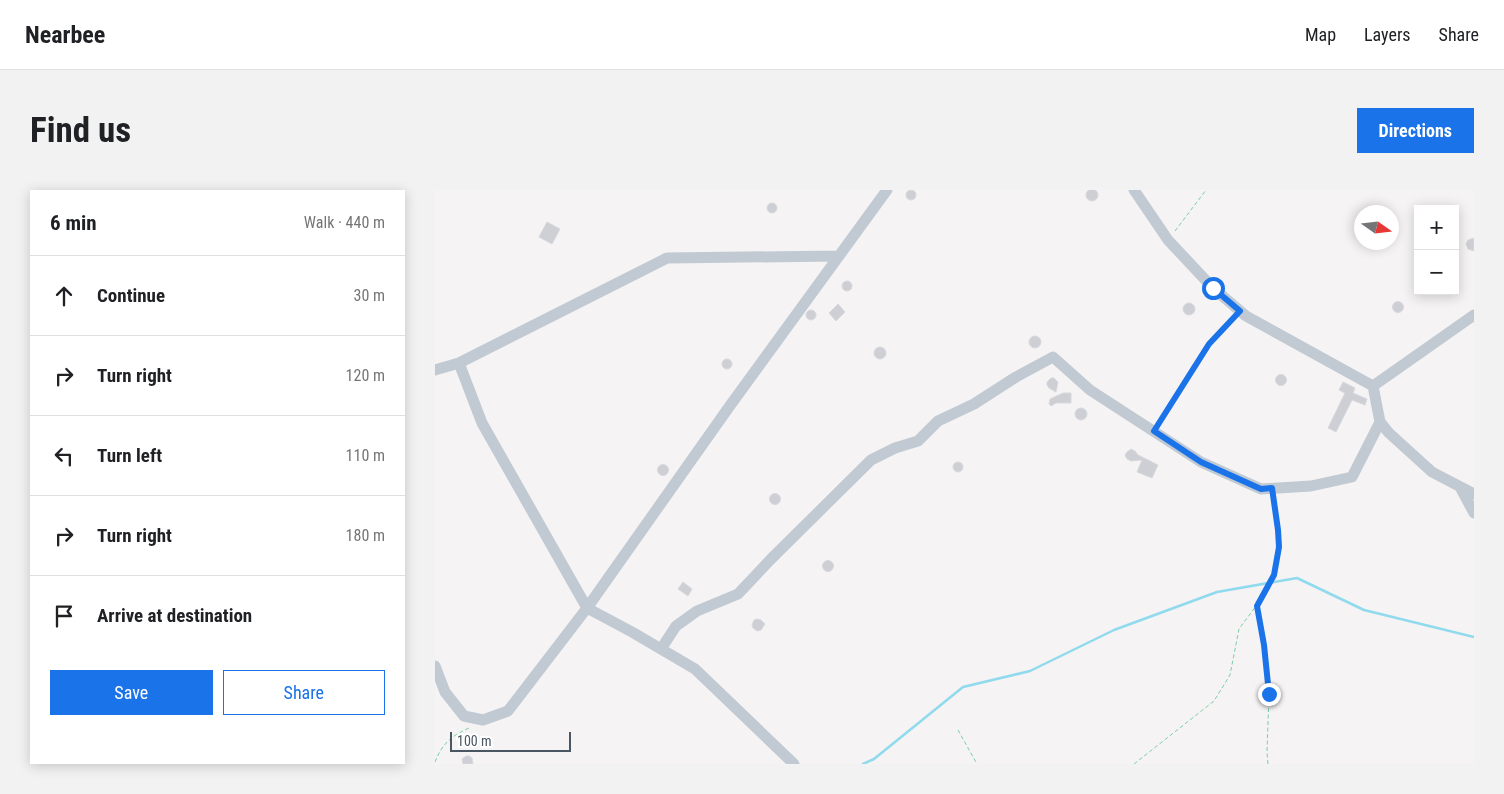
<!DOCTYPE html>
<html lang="en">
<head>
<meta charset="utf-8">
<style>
	body { margin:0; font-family:"Roboto Condensed",sans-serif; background:#f2f2f2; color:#202124 }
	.controls { position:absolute; right:15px; top:15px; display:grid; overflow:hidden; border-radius:0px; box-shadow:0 2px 12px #0003 }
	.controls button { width:45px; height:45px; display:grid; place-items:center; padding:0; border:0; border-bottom:1px solid #e0e0e0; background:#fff; color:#202124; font:25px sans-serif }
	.compass { position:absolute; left:919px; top:15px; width:45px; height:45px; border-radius:50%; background:#fff; box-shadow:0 2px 12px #0003; rotate:104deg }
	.scale { position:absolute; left:15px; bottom:12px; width:121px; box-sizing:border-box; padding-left:5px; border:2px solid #4a5661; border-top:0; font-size:14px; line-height:18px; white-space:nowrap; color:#4a5661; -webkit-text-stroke:4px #fff; paint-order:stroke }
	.stop { position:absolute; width:15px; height:15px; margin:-11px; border:4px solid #1a73e8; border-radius:50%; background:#fff }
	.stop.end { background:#1a73e8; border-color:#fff; box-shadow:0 1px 5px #0008 }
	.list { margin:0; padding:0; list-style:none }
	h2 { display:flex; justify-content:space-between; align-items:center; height:65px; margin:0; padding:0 20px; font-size:21px }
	h2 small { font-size:16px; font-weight:400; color:#757577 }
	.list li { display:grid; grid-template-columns:32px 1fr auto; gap:15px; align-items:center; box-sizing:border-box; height:80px; padding:0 20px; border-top:1px solid #e0e0e0 }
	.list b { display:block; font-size:19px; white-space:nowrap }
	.list em { font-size:16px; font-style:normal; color:#757577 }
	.actions { display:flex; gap:10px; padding:15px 20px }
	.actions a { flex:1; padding:11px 0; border:1px solid #1a73e8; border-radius:0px; text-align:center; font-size:18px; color:#1a73e8 }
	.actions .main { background:#1a73e8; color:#fff }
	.icon { flex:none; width:28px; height:28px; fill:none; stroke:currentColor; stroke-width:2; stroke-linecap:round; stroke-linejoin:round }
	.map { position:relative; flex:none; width:1039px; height:574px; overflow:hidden; border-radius:0px }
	header { display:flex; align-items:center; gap:30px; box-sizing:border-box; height:70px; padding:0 25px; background:#fff; border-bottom:1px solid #e0e0e0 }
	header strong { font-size:24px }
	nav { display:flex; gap:28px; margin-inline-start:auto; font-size:18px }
	.intro { display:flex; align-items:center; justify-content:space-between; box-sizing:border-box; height:120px; padding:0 30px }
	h1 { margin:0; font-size:35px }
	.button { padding:12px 22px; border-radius:0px; background:#1a73e8; color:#fff; font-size:18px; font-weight:700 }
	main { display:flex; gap:30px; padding:0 30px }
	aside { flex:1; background:#fff; border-radius:0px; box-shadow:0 2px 12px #0003 }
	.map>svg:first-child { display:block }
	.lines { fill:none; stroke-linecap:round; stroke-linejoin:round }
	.stream { stroke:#90daee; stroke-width:2.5 }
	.building { fill:#cdcfd5; stroke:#d7d9de }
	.path { stroke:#7ad0a6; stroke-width:1; stroke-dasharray:4 2.5; stroke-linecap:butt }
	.minor { stroke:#c1cad2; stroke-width:11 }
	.route { stroke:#1a73e8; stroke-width:6 }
</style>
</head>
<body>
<header>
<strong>Nearbee</strong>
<nav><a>Map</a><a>Layers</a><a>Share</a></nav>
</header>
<div class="intro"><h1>Find us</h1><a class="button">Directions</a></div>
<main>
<aside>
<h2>6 min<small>Walk · 440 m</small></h2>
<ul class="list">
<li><svg class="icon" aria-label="ahead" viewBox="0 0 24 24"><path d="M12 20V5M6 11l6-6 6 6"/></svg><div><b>Continue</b></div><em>30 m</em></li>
<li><svg class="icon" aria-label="right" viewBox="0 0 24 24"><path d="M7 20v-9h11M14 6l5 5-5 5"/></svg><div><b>Turn right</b></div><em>120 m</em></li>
<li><svg class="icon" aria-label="left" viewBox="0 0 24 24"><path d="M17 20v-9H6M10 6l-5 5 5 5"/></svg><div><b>Turn left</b></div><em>110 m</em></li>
<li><svg class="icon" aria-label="right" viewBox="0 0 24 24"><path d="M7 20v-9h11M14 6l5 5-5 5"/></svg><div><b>Turn right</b></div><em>180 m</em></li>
<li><svg class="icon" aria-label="arrive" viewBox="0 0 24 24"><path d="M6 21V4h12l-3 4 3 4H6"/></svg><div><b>Arrive at destination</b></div></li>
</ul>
<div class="actions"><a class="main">Save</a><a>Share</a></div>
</aside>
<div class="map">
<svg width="1039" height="574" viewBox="0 0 1039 574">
	<rect width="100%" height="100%" fill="#f5f3f3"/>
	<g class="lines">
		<!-- stream -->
		<path class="stream" d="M428,574L439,569L528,497L595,481L679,440L782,402L862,388L929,420L1039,447"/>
	</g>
	<!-- building -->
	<path class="building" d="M651 5a6 6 0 1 1 12 0a6 6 0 1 1-12 0Z
		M471 5a5 5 0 1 1 10 0a5 5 0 1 1-10 0Z
		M332 18a5 5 0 1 1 10 0a5 5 0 1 1-10 0Z
		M112,32L125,39L117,54L104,47Z
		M1039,48V61L1033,59L1031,54L1033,50Z
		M407 96a5 5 0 1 1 10 0a5 5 0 1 1-10 0Z
		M957.5 117a5.5 5.5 0 1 1 11 0a5.5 5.5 0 1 1-11 0Z
		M748 119a6 6 0 1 1 12 0a6 6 0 1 1-12 0Z
		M403,114L410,122L401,131L394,123Z
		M371 125a5 5 0 1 1 10 0a5 5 0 1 1-10 0Z
		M594 152a6 6 0 1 1 12 0a6 6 0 1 1-12 0Z
		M439 163a6 6 0 1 1 12 0a6 6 0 1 1-12 0Z
		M287 174a5 5 0 1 1 10 0a5 5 0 1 1-10 0Z
		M840.5 190a5.5 5.5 0 1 1 11 0a5.5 5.5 0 1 1-11 0Z
		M616,188H619L623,192L621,202L614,198L612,195V192Z
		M908,192L920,198L918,203L932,209L930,215L917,210L901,242L893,238L910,203L904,200Z
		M628,203H636V213H621L616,216L614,214L615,209Z
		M640 224a6 6 0 1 1 12 0a6 6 0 1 1-12 0Z
		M696,259L700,261L703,265L723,275L717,288L702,282L707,270L696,271L692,269L690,265L692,262Z
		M518 277a5 5 0 1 1 10 0a5 5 0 1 1-10 0Z
		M222.5 280a5.5 5.5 0 1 1 11 0a5.5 5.5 0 1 1-11 0Z
		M334.5 309a5.5 5.5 0 1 1 11 0a5.5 5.5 0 1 1-11 0Z
		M387.5 376a5.5 5.5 0 1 1 11 0a5.5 5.5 0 1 1-11 0Z
		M248,392L257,399L253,406L243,399Z
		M322,429L326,430L330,434L326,440L322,441L318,438L317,435L319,430Z
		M31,566H34L37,568L38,574H28L27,569Z"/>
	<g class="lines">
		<!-- path -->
		<path class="path" d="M740,41L771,0
			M724,233L774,154L798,129
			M523,540L542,574
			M0,572C7,554 16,546 34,538
			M699,574L779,511L795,485L804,439L821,416
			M833,574L832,562L834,504L829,455L822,416L839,385L844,357L843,340L838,309"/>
		<!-- minor -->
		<path class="minor" d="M699,0L733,50L778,98L811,126L938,196L945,232L954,243L997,282L1039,304
			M24,173L47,233L152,418L197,442L260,479L359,574
			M0,180L24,173L232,68L403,66
			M938,196L1039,125
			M1025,297L1039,323
			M226,459L241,436L262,421L303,404L336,369L436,270L460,258L483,251L503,231L539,214L581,187L618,167L655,200L766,272L826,299L876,296L917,287L945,232
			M0,476L10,502L29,526L48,530L73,521L152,418L294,217L452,0"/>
	</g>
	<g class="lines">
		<!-- route -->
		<path class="route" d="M778,98L805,121L774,154L719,241L766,272L826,299L837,298L843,340L844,357L839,385L822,416L829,455L834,504"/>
	</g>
</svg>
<div class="controls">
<button>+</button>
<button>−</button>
</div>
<svg class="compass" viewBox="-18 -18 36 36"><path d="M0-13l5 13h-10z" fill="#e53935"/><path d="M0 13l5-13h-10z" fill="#757577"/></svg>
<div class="scale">100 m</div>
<div class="stop" style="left:778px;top:98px"></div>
<div class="stop end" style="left:834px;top:504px"></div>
</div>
</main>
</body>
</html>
